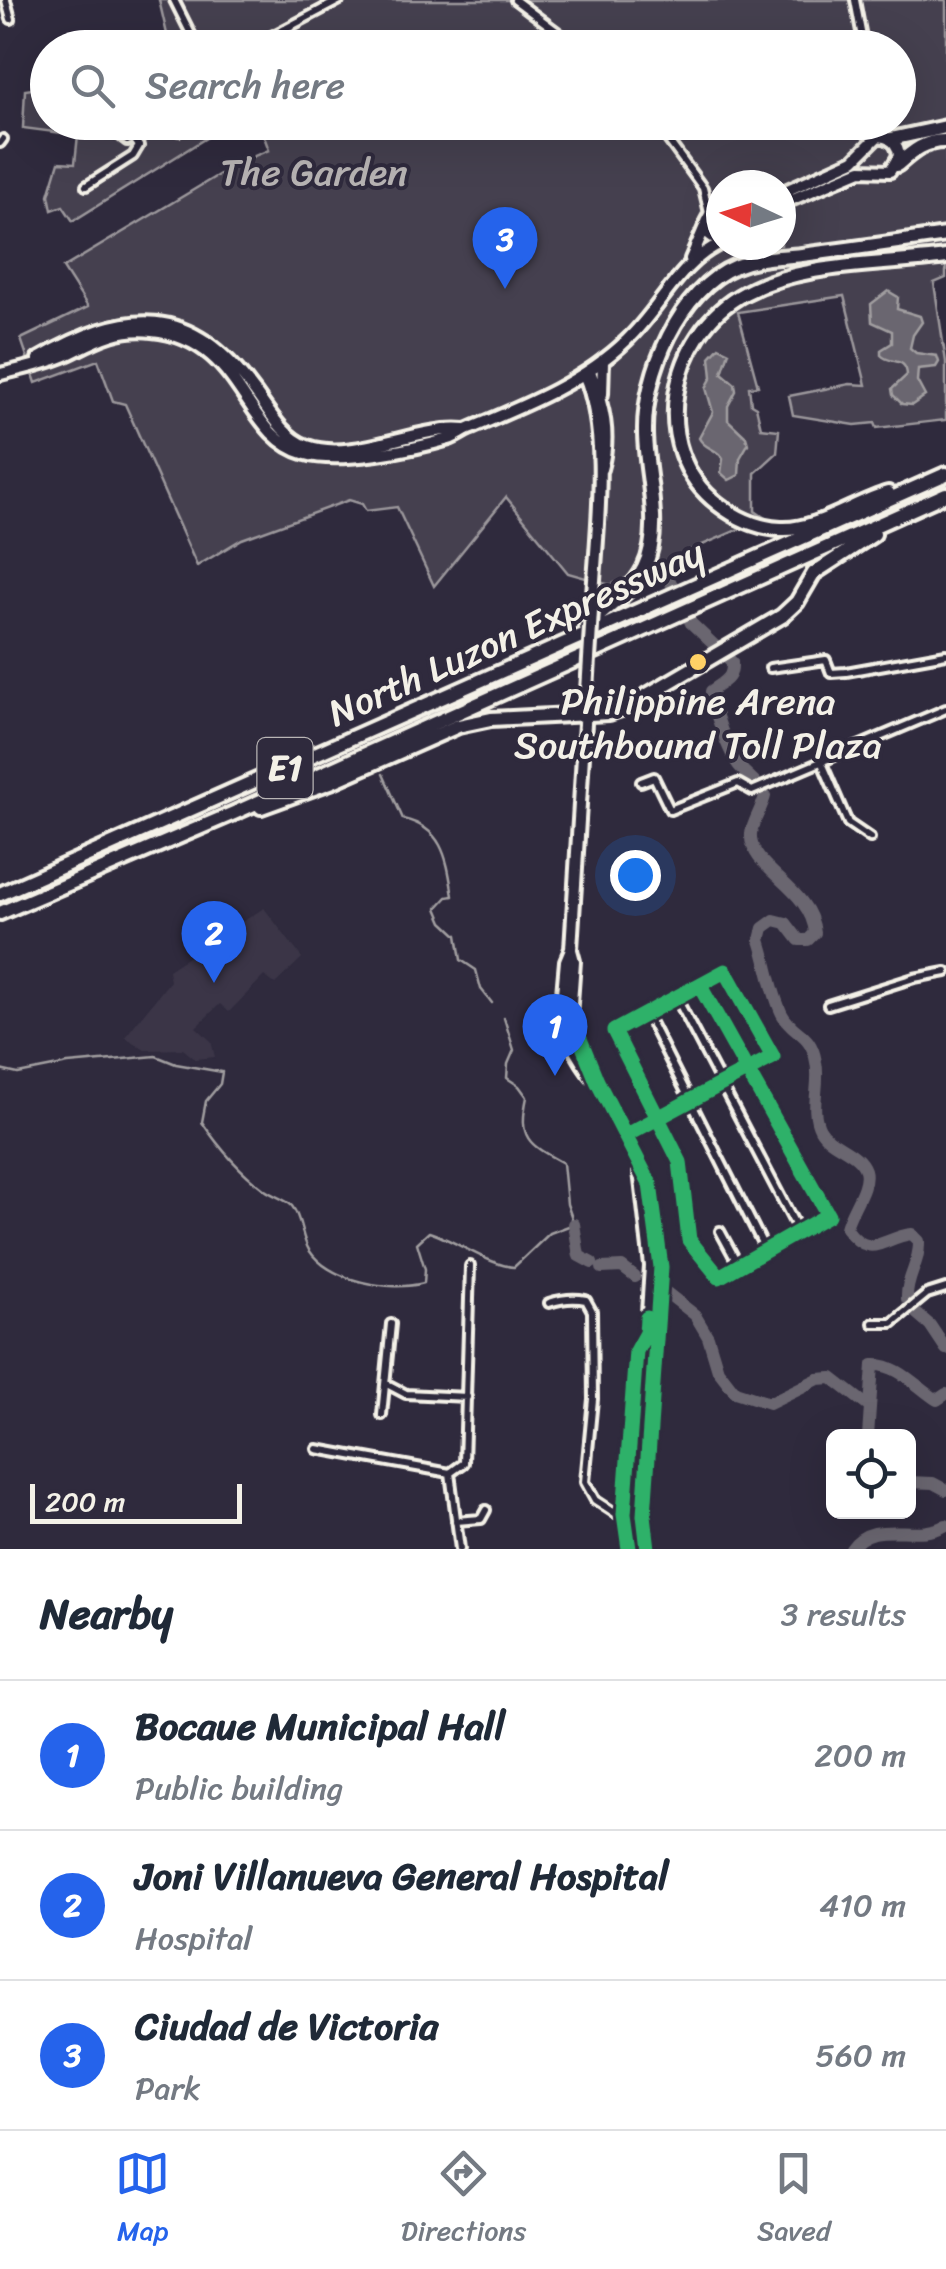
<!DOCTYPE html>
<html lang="en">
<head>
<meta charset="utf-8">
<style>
	body { margin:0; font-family:Sriracha,sans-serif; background:#f2f2f3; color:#1f2937 }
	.controls { position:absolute; right:30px; bottom:30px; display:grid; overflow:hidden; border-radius:15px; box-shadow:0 10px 40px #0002 }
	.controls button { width:90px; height:90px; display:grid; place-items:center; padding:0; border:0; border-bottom:2px solid #e0e1e3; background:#fff; color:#1f2937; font:50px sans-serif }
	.compass { position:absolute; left:706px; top:170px; width:90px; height:90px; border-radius:50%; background:#fff; box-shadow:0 10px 40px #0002; rotate:274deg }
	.scale { position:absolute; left:30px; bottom:25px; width:212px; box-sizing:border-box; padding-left:10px; border:5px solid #f4f1e8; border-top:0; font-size:28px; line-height:35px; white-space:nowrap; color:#f4f1e8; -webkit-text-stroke:8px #2f2a3d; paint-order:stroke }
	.you { position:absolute; left:635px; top:875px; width:35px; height:35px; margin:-25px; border:8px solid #fff; border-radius:50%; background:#1a73e8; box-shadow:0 0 0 15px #1a73e833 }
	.badge { display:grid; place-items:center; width:65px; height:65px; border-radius:50%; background:#2563eb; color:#fff; font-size:32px; font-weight:700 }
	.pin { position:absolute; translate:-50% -82px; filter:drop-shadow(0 2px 5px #0008) }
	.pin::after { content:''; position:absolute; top:52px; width:35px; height:30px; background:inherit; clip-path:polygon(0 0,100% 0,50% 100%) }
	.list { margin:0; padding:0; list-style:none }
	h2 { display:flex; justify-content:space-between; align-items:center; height:130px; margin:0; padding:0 40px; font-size:42px }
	h2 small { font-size:32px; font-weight:400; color:#747a83 }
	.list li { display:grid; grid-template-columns:65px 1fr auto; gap:30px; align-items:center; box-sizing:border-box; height:150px; padding:0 40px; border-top:2px solid #e0e1e3 }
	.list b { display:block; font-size:38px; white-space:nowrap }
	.list p { margin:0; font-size:32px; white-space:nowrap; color:#747a83 }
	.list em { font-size:32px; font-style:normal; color:#747a83 }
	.icon { flex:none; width:55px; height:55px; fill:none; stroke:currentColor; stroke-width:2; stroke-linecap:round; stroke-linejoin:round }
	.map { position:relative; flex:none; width:946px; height:1549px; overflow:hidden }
	.search { position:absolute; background:#fff; box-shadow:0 10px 40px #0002; left:30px; right:30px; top:30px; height:110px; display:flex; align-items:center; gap:25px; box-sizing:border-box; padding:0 35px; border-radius:55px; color:#747a83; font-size:38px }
	.sheet { height:580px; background:#fff }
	nav { display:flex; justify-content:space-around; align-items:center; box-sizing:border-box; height:140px; border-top:2px solid #e0e1e3; background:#fff; font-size:28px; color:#747a83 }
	nav a { display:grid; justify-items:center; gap:5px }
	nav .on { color:#2563eb }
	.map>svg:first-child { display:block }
	.built { fill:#3b3647 }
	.green { fill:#454050; stroke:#9c989c; stroke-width:2.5; fill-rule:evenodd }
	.water { fill:#6a6670; stroke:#a19ea0; stroke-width:2.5 }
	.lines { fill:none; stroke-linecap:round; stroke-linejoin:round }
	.stream { stroke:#a19ea0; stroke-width:2.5 }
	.river { stroke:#6a6670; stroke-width:12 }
	.minor-casing { stroke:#f4f1e8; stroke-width:14 }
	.secondary-casing { stroke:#f4f1e8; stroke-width:18 }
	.motorway-casing { stroke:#f4f1e8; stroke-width:20 }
	.minor { stroke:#2f2a3d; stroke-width:6 }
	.secondary { stroke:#2f2a3d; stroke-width:10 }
	.motorway { stroke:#2f2a3d; stroke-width:12 }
	.secondary-bridge-casing { stroke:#f4f1e8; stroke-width:18; stroke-linecap:butt }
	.secondary-bridge { stroke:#2f2a3d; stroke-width:10 }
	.cycleway-casing { stroke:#2f2a3d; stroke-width:21 }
	.cycleway { stroke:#2db169; stroke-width:15 }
	.poi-dot { fill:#ffd166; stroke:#2f2a3d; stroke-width:4 }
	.labels { text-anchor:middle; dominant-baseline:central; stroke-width:8; stroke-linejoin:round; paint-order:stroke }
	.shield { fill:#2f2a3d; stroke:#b9b5b5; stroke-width:2.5 }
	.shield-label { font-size:35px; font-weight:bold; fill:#f4f1e8 }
	.park-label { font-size:38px; fill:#b7b3b3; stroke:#2f2a3d }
	.street-label { font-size:38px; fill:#f4f1e8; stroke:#2f2a3d }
	.poi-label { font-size:38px; fill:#f4f1e8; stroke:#2f2a3d }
</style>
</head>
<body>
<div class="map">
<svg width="946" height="1549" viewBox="0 0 946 1549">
	<rect width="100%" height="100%" fill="#2f2a3d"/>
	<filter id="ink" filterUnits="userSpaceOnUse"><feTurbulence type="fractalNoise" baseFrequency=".01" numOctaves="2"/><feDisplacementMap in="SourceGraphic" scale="20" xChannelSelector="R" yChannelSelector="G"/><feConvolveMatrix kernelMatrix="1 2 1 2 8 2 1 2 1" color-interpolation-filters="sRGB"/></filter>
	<g filter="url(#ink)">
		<!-- built -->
		<path class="built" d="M264,908L302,958L275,984L264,976L229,1012L220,1004L196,1027L211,1041L215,1057L195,1059L183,1049L145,1050L125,1037L170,981L168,970Z"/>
		<!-- green -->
		<path class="green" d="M159,0H946V278L934,283L946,362V420L877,428L875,423L855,425L793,415L789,396L850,384L866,385L844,296L738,312L758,386L749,387L751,404L756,407L761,428L779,430L777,453L755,473V511L765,518L610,585L568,573L506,497L434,586L397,507L366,511L362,504L349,500L242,539L197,566L125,404L113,401L98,360L36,383L21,339L88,307L63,268L240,162L269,150L259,123L898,122V48L170,47ZM721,185H781V245H721Z
			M47,87L48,122L230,123L73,221L63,206L52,210L49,195L59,162L75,163L78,135L23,128L25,90Z"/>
		<!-- water -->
		<path class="water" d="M888,291L898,297L897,309L920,316L922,322L913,335L910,348L916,353L937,356L939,362L936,367L918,369L917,381L925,396L912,405L902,404L893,395L892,389L907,375C906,356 890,365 881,355V350L892,343V331L872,322L871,304Z
			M719,347L729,352L722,373L735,384L736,391L728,406V420L746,437L748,444L740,458L739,475L729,480L721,473L723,459C717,448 704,449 699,438L713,412L706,388L712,377L710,357Z"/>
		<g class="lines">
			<!-- stream -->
			<path class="stream" d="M383,774L403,819C444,828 447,860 453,896L447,897L437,908L443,922L457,935L461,960L476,970L481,989L492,1003
				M0,1070L18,1074L68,1064L156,1056L176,1064L222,1072L220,1084L206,1101L202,1122C220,1149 239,1171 265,1190C273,1196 286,1199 292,1206C302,1219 301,1237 309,1250C330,1282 391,1292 424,1283L425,1269L417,1243L429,1232C455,1240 491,1266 514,1267L550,1233L574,1224L567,1204L563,1163C528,1144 518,1139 527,1097L519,1086L507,1078L508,1064L514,1050L504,1018"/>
			<!-- river -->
			<path class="river" d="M665,571L691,623L732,662C733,680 724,681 711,691C713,709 728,752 739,766C749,778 757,780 765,796C763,806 751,825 751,834C748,869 811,887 815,933L808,940H799L786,923L774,920L763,928L760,940C768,964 771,991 782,1014C793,1035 811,1031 816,1062C821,1085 809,1108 820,1129C830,1147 858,1150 865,1170C870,1186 849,1212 846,1228C871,1262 882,1237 912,1234L919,1241C920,1264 906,1277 907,1299
				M574,1224L579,1256L592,1263
				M602,1268L622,1267L635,1277
				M667,1293L695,1315L708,1337L718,1370L735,1392L769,1403L818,1379L832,1378L868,1406
				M916,1313L930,1325L946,1349
				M868,1436L873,1365C897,1363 918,1388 937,1400L946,1394
				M908,1482L933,1483L946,1490
				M851,1549C874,1516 916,1543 946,1525"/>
			<defs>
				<path id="minor" d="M6,0L11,19
					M174,0L198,48
					M515,0L579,48
					M855,0L864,48
					M249,48L340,0
					M119,122L118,134L127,141L140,134L139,122
					M171,122L179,131L192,122
					M655,122L703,188L709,213
					M875,122L885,136
					M0,143L3,139
					M86,186L133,156L139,146L134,139
					M770,668L826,660L831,673L846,672L946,654
					M822,763L848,823L870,838
					M641,782L654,777L670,810L738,783L752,791L946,709
					M676,997L799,1232
					M828,1005L914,978L946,972
					M646,1013L766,1251
					M626,1135C675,1109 724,1082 773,1057L725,971L614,1031L680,1162L689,1240L719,1277L828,1215L700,986
					M720,1231L739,1266
					M549,1303C561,1299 572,1297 586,1300L592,1311L593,1399L585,1482L595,1500L615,1513L624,1514
					M873,1323H892L927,1294L946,1288
					M387,1384L406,1394L467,1397
					M382,1415L391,1324
					M317,1449L450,1473L464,1463L470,1266
					M450,1473L460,1549
					M456,1521L481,1519L486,1510
					M629,1549L624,1514L636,1351L645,1334"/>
				<path id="secondary" d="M781,193L854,160L878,136C891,137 898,143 899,156L890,171L861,170L781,204
					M721,243L710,235L706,222L714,207L721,204
					M691,259L706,224
					M38,359C127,308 190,302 255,392C269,411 283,437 307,446C354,463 416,425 465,430
					M0,374C22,369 45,364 66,355C95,341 118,327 152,331C245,340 241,436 306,454C339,464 415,449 449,439C456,437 462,432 469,429C524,406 584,382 627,340C661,308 678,263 721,243
					M584,374C610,435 597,529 593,595
					M591,374C603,406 611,435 601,469
					M602,394L603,360
					M556 1024a9 9 0 1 1 18 0a9 9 0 1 1-18 0Z
					M561,1016L566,961L571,949L587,691
					M570,1017L574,961L571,950
					M572,1031L580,1039L597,1081L650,1184L661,1267L644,1515L648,1549
					M564,1034C576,1048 582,1068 596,1080
					M638,1549L635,1516L651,1266L640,1171"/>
				<path id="motorway" d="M891,139L946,127
					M897,165C912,152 925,140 946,141
					M888,493C854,503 816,531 781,529C758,528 736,518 718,504C647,450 669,333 745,293C804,262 881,266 946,257
					M586,627C605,609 632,592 644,568C664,528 645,474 645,432C644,374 679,289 736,266C761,256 777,258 802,255C850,249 898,242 946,235
					M261,807L333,781L458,726L491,719L609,713L627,707L782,616L797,602L814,573L874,534
					M0,894L946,474
					M0,913L234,813L946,494"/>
			</defs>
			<!-- minor casing -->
			<use href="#minor" class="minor-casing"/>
			<!-- secondary casing -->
			<use href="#secondary" class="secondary-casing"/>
			<!-- motorway casing -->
			<use href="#motorway" class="motorway-casing"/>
			<!-- minor -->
			<use href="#minor" class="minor"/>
			<!-- secondary -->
			<use href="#secondary" class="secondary"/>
			<!-- motorway -->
			<use href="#motorway" class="motorway"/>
			<defs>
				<path id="secondary-bridge" d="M587,691L593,595"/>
			</defs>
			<!-- secondary-bridge casing -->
			<use href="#secondary-bridge" class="secondary-bridge-casing"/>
			<!-- secondary-bridge -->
			<use href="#secondary-bridge" class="secondary-bridge"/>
			<defs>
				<path id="cycleway" d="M572,1031L580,1039L597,1081L650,1184L661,1267L644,1515L648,1549
					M626,1135C675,1109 724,1082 773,1057L725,971L614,1031L680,1162L689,1240L719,1277L828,1215L700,986
					M629,1549L624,1514L636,1351L646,1333L647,1318"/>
			</defs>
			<!-- cycleway casing -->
			<use href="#cycleway" class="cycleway-casing"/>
			<!-- cycleway -->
			<use href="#cycleway" class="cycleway"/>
		</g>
	</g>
	<!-- markers -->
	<circle class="poi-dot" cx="698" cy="662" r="10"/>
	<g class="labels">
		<!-- shield labels -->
		<rect class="shield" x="257.5" y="738" width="55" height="60" rx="8"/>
		<g class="shield-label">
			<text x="285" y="768">E1</text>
		</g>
		<!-- park labels -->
		<g class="park-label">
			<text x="314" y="172">The Garden</text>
		</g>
		<!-- street labels -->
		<g class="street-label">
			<text transform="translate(516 633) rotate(-24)">North Luzon Expressway</text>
		</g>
		<!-- poi labels -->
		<g class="poi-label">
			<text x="698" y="701">Philippine Arena<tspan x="698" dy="44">Southbound Toll Plaza</tspan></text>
		</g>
	</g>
</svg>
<div class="controls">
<button><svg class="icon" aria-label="locate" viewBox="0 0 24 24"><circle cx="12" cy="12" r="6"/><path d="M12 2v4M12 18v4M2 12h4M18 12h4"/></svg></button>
</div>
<svg class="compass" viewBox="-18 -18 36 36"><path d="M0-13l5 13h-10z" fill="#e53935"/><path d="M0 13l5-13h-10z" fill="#747a83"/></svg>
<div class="scale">200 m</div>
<div class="you"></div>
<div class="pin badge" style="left:555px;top:1076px">1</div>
<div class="pin badge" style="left:214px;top:983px">2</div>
<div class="pin badge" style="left:505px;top:289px">3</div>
<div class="search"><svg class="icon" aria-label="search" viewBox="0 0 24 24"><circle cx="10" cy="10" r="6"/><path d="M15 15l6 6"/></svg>Search here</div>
</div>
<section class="sheet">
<h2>Nearby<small>3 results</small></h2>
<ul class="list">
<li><span class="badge">1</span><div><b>Bocaue Municipal Hall</b><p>Public building</p></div><em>200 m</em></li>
<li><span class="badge">2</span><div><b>Joni Villanueva General Hospital</b><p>Hospital</p></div><em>410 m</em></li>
<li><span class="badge">3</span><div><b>Ciudad de Victoria</b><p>Park</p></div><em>560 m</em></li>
</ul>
</section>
<nav>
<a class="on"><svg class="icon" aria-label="map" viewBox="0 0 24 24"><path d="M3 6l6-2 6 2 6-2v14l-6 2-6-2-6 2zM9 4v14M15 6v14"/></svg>Map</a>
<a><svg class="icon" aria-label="directions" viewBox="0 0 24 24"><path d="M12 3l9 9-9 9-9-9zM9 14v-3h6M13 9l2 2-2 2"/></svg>Directions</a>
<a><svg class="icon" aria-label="saved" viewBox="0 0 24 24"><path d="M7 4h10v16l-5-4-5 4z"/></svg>Saved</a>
</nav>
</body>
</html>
